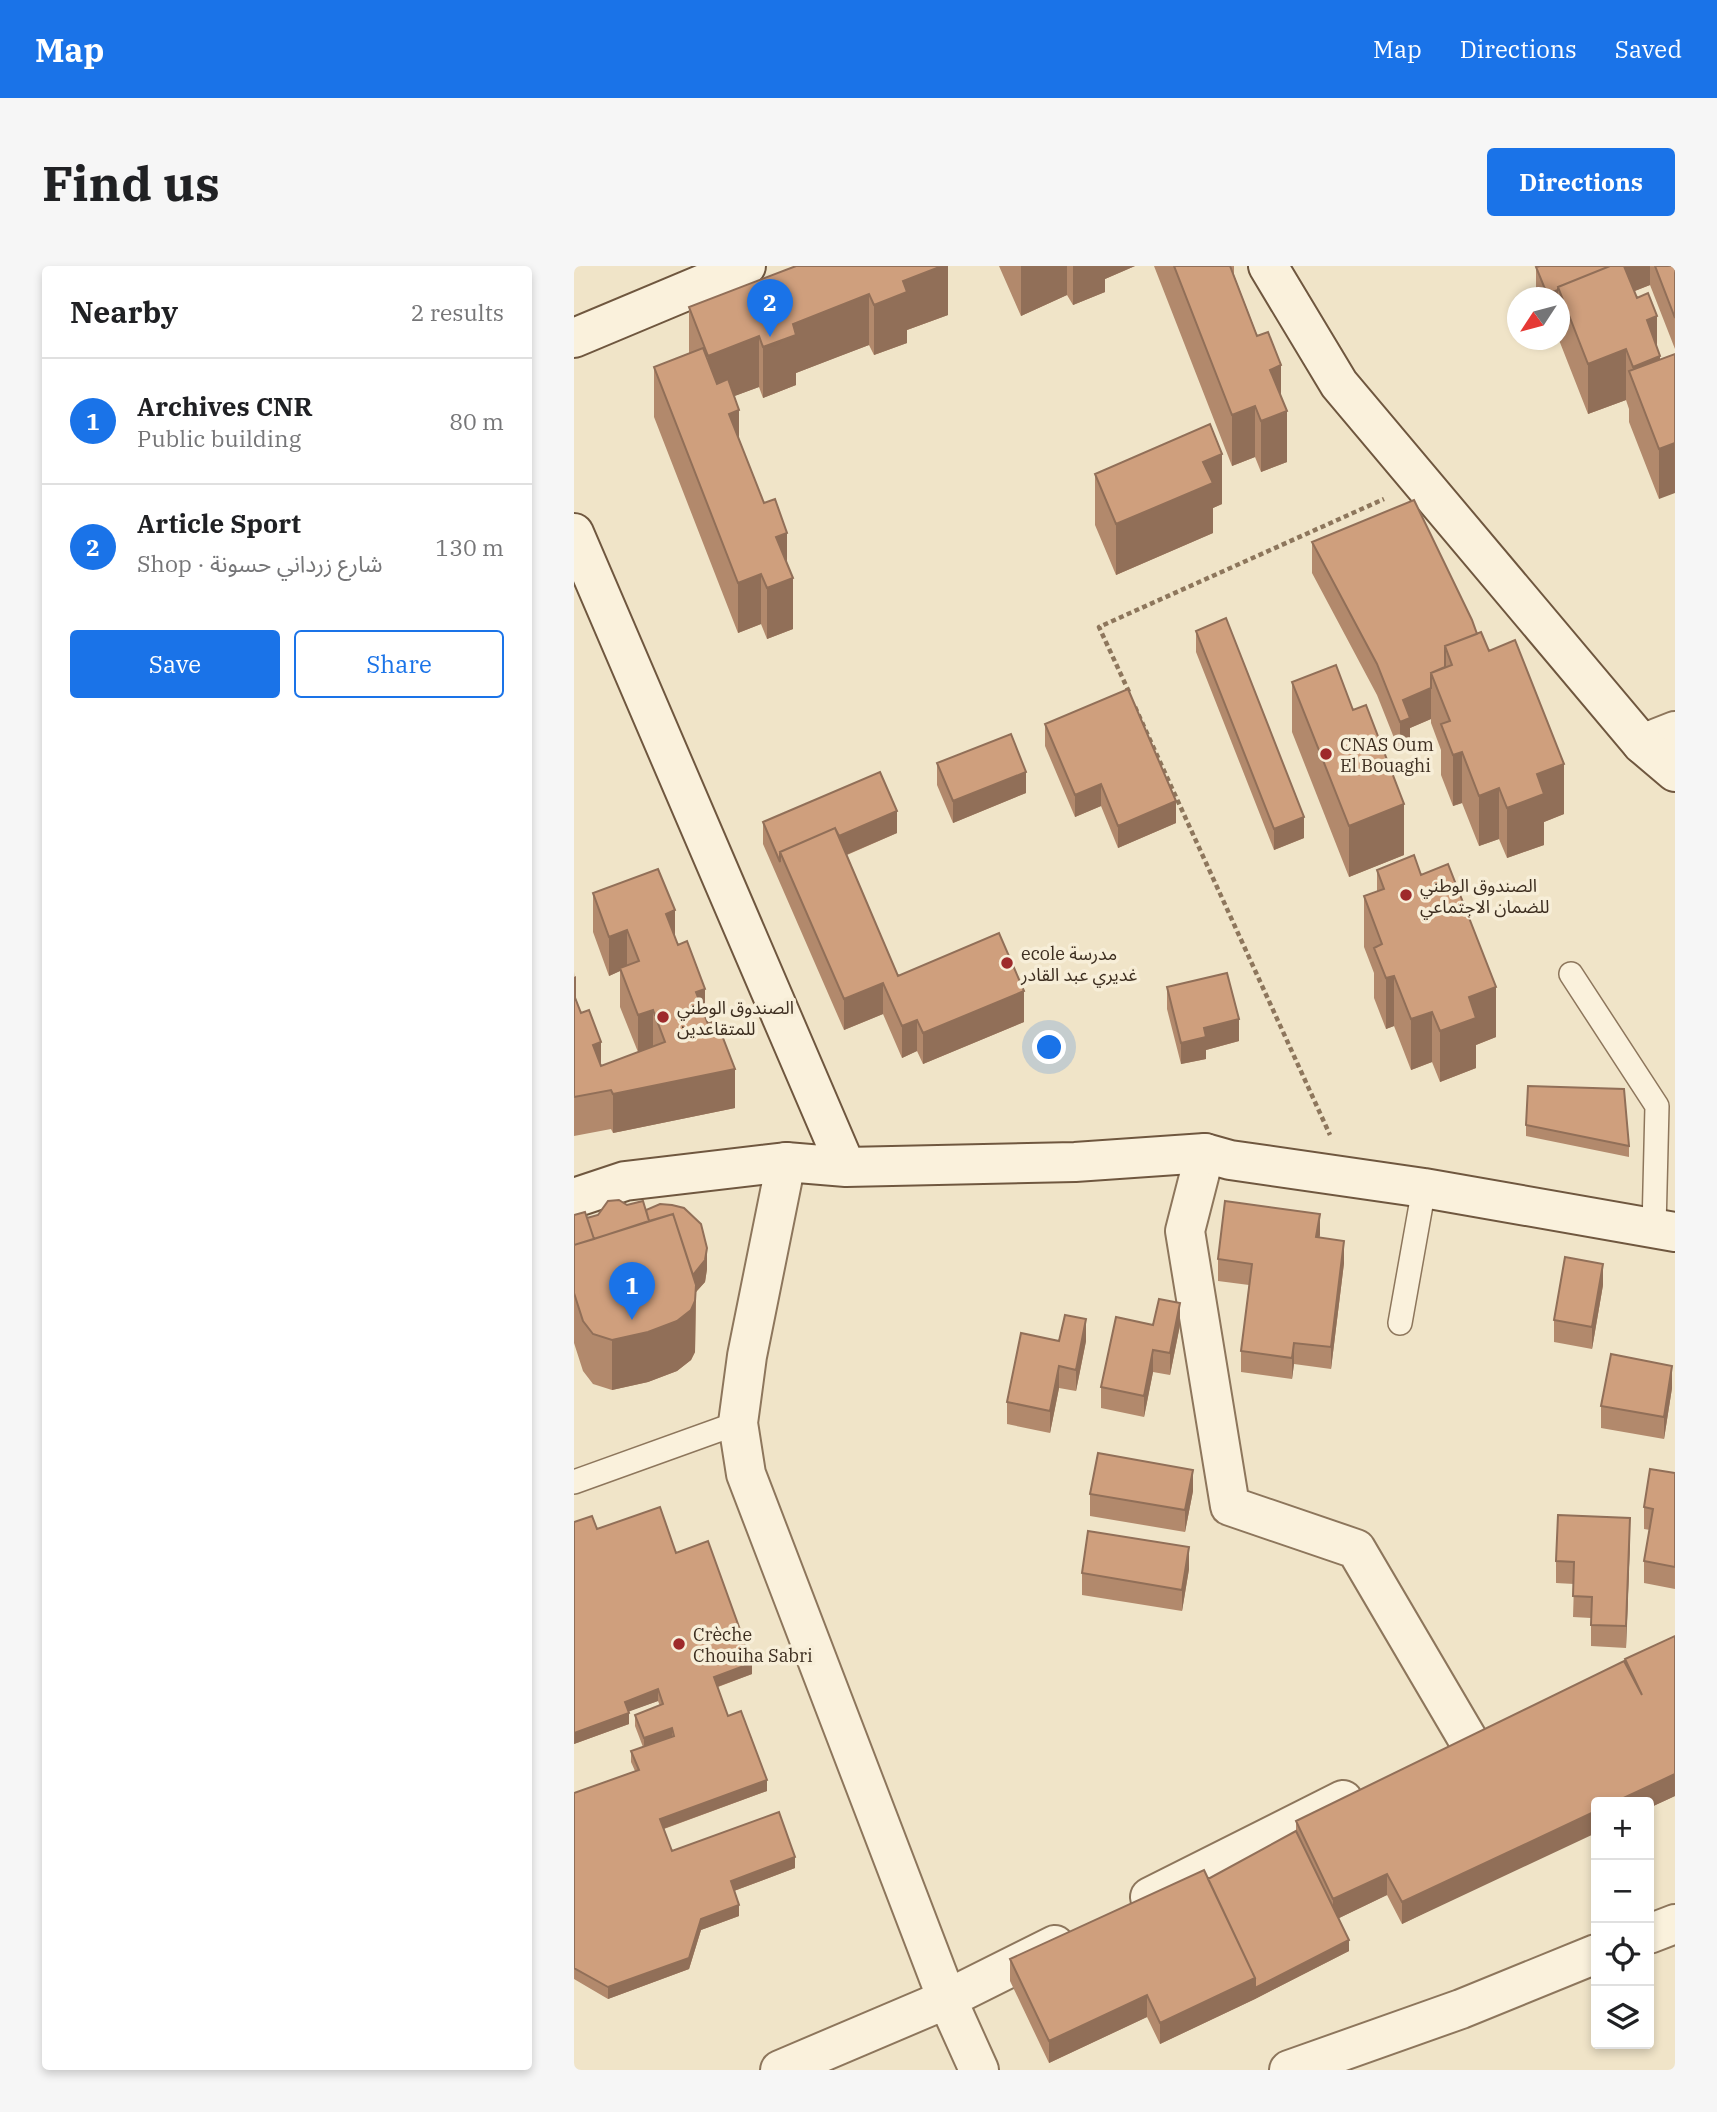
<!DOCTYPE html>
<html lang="en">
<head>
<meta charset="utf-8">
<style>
	body { margin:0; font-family:"IBM Plex Serif","Noto Sans Arabic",serif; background:#f6f6f6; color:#202124 }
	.controls { position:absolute; right:21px; bottom:21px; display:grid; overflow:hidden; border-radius:7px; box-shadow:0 4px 10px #0003 }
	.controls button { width:63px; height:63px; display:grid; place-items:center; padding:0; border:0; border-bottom:2px solid #e0e0e0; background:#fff; color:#202124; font:35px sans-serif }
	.compass { position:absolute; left:933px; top:21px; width:63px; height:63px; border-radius:50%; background:#fff; box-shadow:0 4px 10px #0003; rotate:234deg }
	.you { position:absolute; left:476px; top:782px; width:24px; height:24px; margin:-18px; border:5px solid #fff; border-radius:50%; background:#1a73e8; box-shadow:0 0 0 10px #1a73e833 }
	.badge { display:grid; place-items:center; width:46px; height:46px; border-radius:50%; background:#1a73e8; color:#fff; font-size:23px; font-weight:700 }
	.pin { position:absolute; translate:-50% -58px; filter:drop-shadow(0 2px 4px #0008) }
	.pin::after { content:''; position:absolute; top:37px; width:24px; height:21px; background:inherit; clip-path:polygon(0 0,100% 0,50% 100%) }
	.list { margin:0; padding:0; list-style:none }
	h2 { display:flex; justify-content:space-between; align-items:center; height:91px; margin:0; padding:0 28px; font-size:30px }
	h2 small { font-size:23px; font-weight:400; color:#757577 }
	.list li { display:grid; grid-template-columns:46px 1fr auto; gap:21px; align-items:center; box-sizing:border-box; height:126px; padding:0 28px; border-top:2px solid #e0e0e0 }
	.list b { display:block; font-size:26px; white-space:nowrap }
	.list p { margin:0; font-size:23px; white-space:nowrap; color:#757577 }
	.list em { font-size:23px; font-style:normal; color:#757577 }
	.actions { display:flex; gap:14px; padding:21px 28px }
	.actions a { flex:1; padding:16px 0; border:2px solid #1a73e8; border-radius:7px; text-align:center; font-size:24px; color:#1a73e8 }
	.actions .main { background:#1a73e8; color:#fff }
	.icon { flex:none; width:38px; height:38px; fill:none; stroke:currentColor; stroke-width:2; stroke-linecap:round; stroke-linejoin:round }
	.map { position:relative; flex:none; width:1101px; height:1804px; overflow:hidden; border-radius:7px }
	header { display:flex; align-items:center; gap:42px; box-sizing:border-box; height:98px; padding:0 35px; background:#1a73e8; color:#fff }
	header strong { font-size:33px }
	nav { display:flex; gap:38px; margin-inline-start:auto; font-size:24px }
	.intro { display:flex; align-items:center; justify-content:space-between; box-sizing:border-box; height:168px; padding:0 42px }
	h1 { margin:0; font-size:49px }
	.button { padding:18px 32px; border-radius:7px; background:#1a73e8; color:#fff; font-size:24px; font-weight:700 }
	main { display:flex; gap:42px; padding:0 42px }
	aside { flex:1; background:#fff; border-radius:7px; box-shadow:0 4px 10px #0003 }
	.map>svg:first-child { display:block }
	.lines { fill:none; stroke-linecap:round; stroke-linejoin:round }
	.lane-casing { stroke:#8d765c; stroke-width:26 }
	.street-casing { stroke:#8d765c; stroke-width:42 }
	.secondary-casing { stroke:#6f573f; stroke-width:42 }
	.path { stroke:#8d765c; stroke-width:4.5; stroke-dasharray:5 3.5; stroke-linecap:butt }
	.lane { stroke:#faf1dc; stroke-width:23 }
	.street { stroke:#faf1dc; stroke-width:38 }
	.secondary { stroke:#faf1dc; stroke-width:38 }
	.wall { fill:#b2896c }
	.shaded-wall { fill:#916f58 }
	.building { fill:#cf9f7d; stroke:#916f58; stroke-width:2 }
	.poi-dot { fill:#9e2a2b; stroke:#f7eed8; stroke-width:2.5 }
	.labels { text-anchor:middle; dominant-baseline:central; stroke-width:7; stroke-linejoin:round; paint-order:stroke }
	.poi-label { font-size:18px; fill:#3d2e20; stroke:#f7eed8; text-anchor:start }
</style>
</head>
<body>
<header>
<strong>Map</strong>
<nav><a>Map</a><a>Directions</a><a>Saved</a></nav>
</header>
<div class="intro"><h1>Find us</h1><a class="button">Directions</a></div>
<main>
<aside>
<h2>Nearby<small>2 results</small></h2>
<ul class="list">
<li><span class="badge">1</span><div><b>Archives CNR</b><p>Public building</p></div><em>80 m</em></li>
<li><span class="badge">2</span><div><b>Article Sport</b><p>Shop · شارع زرداني حسونة</p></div><em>130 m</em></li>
</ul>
<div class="actions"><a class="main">Save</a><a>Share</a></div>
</aside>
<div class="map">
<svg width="1101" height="1804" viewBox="0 0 1101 1804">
	<rect width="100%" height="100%" fill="#f0e4c8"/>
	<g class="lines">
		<defs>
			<path id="lane" d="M997,708L1083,840L1080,962
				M826,1057L850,922
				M0,1216L164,1157"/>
			<path id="street" d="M1068,478L1101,465
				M631,887L611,965L656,1240L782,1283L893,1472
				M212,896L173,1090L164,1157L172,1208L373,1733L405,1804
				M576,1631L769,1534
				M1075,1668L1101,1658
				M206,1804L373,1733L481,1679
				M715,1804L887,1743L1022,1688"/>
			<path id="secondary" d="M694,0L765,118L1068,478L1101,506
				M0,72L172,0
				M0,267L272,901
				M0,932L51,915L212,896L272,901L501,896L631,887L656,894L850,922L1101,966"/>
		</defs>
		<!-- lane casing -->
		<use href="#lane" class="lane-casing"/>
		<!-- street casing -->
		<use href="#street" class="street-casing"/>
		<!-- secondary casing -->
		<use href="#secondary" class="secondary-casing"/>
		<!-- path -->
		<path class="path" d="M555,426L525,361L810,233
			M561,441L756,869"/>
		<!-- lane -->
		<use href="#lane" class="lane"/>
		<!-- street -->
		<use href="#street" class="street"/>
		<!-- secondary -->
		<use href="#secondary" class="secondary"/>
	</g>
	<!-- wall -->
	<path class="wall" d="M374,0V49L333,64V77L300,89L295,79L263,91L222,107V119L189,132L185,121L160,130L165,174L213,299L219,363L193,373L187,358L164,367L80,151V101L115,87V41Z
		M425,0H561L531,13V26L499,39L493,29L447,50Z
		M580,0H660V9L707,131L713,196L687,206L681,191L658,200Z
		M966,0H1101V83L1076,19L1060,25L1086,90L1085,233L1055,156V143L1052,134L1014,148L985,74V32H962V1Z
		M521,208L648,238L639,242V267L542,309L521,259Z
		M738,276L903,368L915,385L990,548L970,556V579L933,592L925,573L905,580L888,537L879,540L867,509V484L857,457V453L836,462V483L826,487L803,429L738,307Z
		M622,365L730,572L700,584L622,386Z
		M718,416L779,444L830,589L775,611L718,466Z
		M471,458L602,557L544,582L527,540L501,551L471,480Z
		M363,497L452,527L379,557L363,519Z
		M189,556L323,567L273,589L324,710L450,756L349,798L343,785L328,792L309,748L270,764L189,578Z
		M803,604L847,609L922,771L902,779V802L866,816L858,796L837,804L820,760L812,763L800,732V707L790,681V630L803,625Z
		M19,627L101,671L131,749L161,842L39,867L37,863L0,870V706L2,733L7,747L27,776V800L64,786L46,741V705L35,710L19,666Z
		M593,721L665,775L632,784V793L607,798L593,743Z
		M952,859L1055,880V891L952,870Z
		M53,939L72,944L133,1003L131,1016L122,1026L121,1086L117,1094L103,1105L74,1116L38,1124L19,1118L9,1105L0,1077V949L13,952Z
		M745,972L770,997L757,1103L720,1098L718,1113L667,1106V1085L675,1019L644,1015V993Z
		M1029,1019L1018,1083L980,1076V1054Z
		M579,1059H606L596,1109L579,1106L570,1151L527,1142V1121Z
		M485,1075H512L502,1125L485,1122L476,1167L433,1158V1136Z
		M1098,1122L1090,1173L1027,1162V1140Z
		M1101,1207V1323L1070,1317V1295L1076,1264L1070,1263V1241Z
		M619,1225L611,1266L516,1250V1228Z
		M0,1256L102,1287L178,1408L144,1421L154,1450L193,1525L90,1563L98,1585L221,1602L160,1625L165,1650L127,1664L115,1703L34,1733L0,1713V1527L61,1505L57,1496V1485L69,1481L61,1460V1449L86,1440L84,1435L55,1445V1458L0,1478Z
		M1056,1274L1052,1382L1017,1380V1352L999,1351L1000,1318L982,1317V1295Z
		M615,1303L608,1345L508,1329V1307Z
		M1101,1370V1530L1075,1542V1536L828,1658L813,1629L765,1652L775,1685L681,1733L586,1778L573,1751L475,1797L436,1715V1693L634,1613L722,1565V1555L1051,1397V1393Z"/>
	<!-- shaded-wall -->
	<path class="shaded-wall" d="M368,0H374V49L333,64V77L300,89V39L329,15Z
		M447,0H493V29L447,50Z
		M499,0H561L531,13V26L499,39Z
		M1045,0H1076V19L996,51Z
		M984,24V32H973V28Z
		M295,28V79L222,107V119L189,132V81L219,58Z
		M1083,50V91L1086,90V141L1059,115V101L1073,54Z
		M185,70V121L134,140V90Z
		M1052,83V134L1014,148V98Z
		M707,99V148L713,145V196L687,206V155L696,104Z
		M681,140V191L658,200V149Z
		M165,144V195L155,148Z
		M1101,177V227L1085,233V183Z
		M648,188V238L639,242V267L542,309V258L629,196Z
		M213,267V314L219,312V363L193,373V322L202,271Z
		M187,308V358L164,367V317Z
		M857,422V453L836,462V483L826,487V456L829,434Z
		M888,486V537L879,540V489Z
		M990,498V548L970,556V579L933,592V542L963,508Z
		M452,506V527L379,557V535Z
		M527,518V540L501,551V529Z
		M925,522V573L905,580V530Z
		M602,535V557L544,582V560Z
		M830,538V589L775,611V560Z
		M323,545V567L218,612L210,594Z
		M730,551V572L700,584V563Z
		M101,644V683L92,648Z
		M53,664V703L46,702V705L35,710V671Z
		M2,710V749L0,750V711Z
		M820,710V760L812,763V712Z
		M309,717V748L270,764V733Z
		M922,721V771L902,779V802L866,816V765L895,731Z
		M131,723V762L122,726Z
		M450,725V756L349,798V767Z
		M79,744V783L64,788V749Z
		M858,746V796L837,804V753Z
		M665,753V775L632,784V793L607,798V777L630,762Z
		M343,754V785L328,792V760Z
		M27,776V815L19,779Z
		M161,803V842L39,867V828Z
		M746,948V969L742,993V971Z
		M770,975V997L757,1103V1081Z
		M133,982V1003L131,1016L122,1026L121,1086L117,1094L103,1105L74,1116L38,1124V1074L112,1017Z
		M1029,998V1019L1018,1083V1061Z
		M606,1037V1059L596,1109V1087Z
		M512,1053V1075L502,1125V1104Z
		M720,1077V1098L718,1113V1092Z
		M579,1084V1106L570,1151V1130Z
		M485,1100V1122L476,1167V1145Z
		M1098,1100V1122L1090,1173V1151Z
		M619,1204V1225L611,1266V1244Z
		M1056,1252V1274L1052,1382V1360Z
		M615,1281V1303L608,1345V1324Z
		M178,1397V1408L140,1422V1411Z
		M84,1423V1435L51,1447V1436Z
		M55,1447V1458L0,1478V1467Z
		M98,1462V1473L70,1483V1472Z
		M1101,1508V1530L1075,1542V1536H1041Z
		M193,1514V1525L86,1564V1553Z
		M1022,1545V1567L828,1658V1636Z
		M221,1591V1602L157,1626V1615Z
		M813,1608V1629L759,1655V1633Z
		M165,1639V1650L127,1664L115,1703L34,1733V1721L127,1653Z
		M775,1674V1685L681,1733L586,1778V1757L681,1712Z
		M573,1729V1751L475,1797V1775Z"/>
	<!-- building -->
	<path class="building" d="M222,0H368L329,15L333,26L300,39L295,28L219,58L222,69L189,81L185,70L134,90L115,41Z
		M600,0H656L683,70L694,66L707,99L696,104L713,145L687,155L681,140L658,149Z
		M966,0H1036L984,21V24L973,28L962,1Z
		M1036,0H1050L1063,32L1074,27L1083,50L1073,54L1086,90L1059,101L1052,83L1014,98L984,21Z
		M1081,0H1101V52Z
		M129,82L143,118L154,113L165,144L155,148L190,237L201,233L213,267L202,271L219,312L193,322L187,308L164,317L80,101Z
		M1101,88V177L1085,183L1055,105Z
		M636,158L648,188L629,196L639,217L542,258L521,208Z
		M840,234L898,354L903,368L871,380V401L857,407V422L829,434L836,452L826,456L803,398L738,276Z
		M652,352L730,551L700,563L622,365Z
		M907,366L915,385L941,374L990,498L963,508L970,528L933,542L925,522L905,530L888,486L879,489L867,458L876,455L857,407L878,399L871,380Z
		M762,399L779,444L792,439L830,538L775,560L718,416Z
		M554,423L602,535L544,560L527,518L501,529L471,458Z
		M437,468L452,506L379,535L363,497Z
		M306,506L323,545L265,570L261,562L206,586V596L189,556Z
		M261,562L324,710L425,667L450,725L349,767L343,754L328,760L309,717L270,733L206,586Z
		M840,589L847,609L874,598L922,721L895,731L902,752L866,765L858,746L837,753L820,710L812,712L800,682L808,678L790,630L810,623L803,604Z
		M84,603L101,644L92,648L104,679L113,675L131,723L122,726L134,758L142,754L161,803L39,828L37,824L0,831V729L7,747L15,744L27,776L19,779L27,800L91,776L79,744L64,749L46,702L65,695L53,664L35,671L19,627Z
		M653,707L665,753L630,762L632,771L607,777L593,721Z
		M954,820L1050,823L1055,880L952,859Z
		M45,934L53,939L69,935L75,955L20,973L13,952L24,949L34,935Z
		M651,935L746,948L742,971L770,975L757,1081L720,1077L718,1092L667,1085L678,998L644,993Z
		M86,938L98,939L110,942L127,958L133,982L131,994L119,1009L99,948L75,955L72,944Z
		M11,946L20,973L0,979V949Z
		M99,948L122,1019L121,1035L117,1044L103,1055L74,1066L38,1074L19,1068L9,1055L0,1027V979Z
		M991,991L1029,998L1018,1061L980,1054Z
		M585,1033L606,1037L596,1087L579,1084L570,1130L527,1121L542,1051L579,1059Z
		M491,1049L512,1053L502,1104L485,1100L476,1145L433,1136L447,1067L485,1075Z
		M1037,1088L1098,1100L1090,1151L1027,1140Z
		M524,1187L619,1204L611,1244L516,1228Z
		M1076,1203L1101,1207V1301L1070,1295L1079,1243L1070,1241Z
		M86,1241L102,1287L134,1275L178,1397L140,1411L154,1450L167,1445L193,1514L86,1553L98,1585L205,1546L221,1591L157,1615L165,1639L127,1653L115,1692L34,1721L0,1702V1527L65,1504L57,1485L100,1470L98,1462L70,1472L61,1449L89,1438L84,1423L51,1436L55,1447L0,1467V1256L18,1250L23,1263Z
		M984,1249L1056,1252L1052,1360L1017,1359L1018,1331L999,1330L1000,1296L982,1295Z
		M514,1265L615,1281L608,1324L508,1307Z
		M1101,1370V1508L1041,1536H1022V1545L828,1636L813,1608L759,1633L722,1555L1050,1395L1068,1429L1051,1393Z
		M722,1565L775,1674L681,1722V1712L634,1613Z
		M630,1604L681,1712L586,1757L573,1729L475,1775L436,1693Z"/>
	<!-- markers -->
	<g class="poi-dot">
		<circle cx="752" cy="488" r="7"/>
		<circle cx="832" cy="629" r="7"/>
		<circle cx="433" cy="697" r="7"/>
		<circle cx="89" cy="751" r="7"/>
		<circle cx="105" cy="1378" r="7"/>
	</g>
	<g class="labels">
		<!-- poi labels -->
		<g class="poi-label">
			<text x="766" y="478">CNAS Oum<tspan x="766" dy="21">El Bouaghi</tspan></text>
			<text x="846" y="619">الصندوق الوطني<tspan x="846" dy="21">للضمان الاجتماعي</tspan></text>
			<text x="447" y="687">ecole مدرسة<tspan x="447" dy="21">غديري عبد القادر</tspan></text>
			<text x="103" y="741">الصندوق الوطني<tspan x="103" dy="21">للمتقاعدين</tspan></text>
			<text x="119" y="1368">Crèche<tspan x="119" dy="21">Chouiha Sabri</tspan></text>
		</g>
	</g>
</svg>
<div class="controls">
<button>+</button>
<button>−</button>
<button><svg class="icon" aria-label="locate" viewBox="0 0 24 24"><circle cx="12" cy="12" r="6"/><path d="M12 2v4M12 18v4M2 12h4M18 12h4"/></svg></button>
<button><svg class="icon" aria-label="layers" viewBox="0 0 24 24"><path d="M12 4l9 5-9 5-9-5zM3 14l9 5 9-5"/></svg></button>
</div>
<svg class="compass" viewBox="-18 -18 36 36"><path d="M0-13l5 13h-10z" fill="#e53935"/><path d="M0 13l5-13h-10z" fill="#757577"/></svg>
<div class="you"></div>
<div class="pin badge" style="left:58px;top:1054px">1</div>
<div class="pin badge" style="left:196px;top:71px">2</div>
</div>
</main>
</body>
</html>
